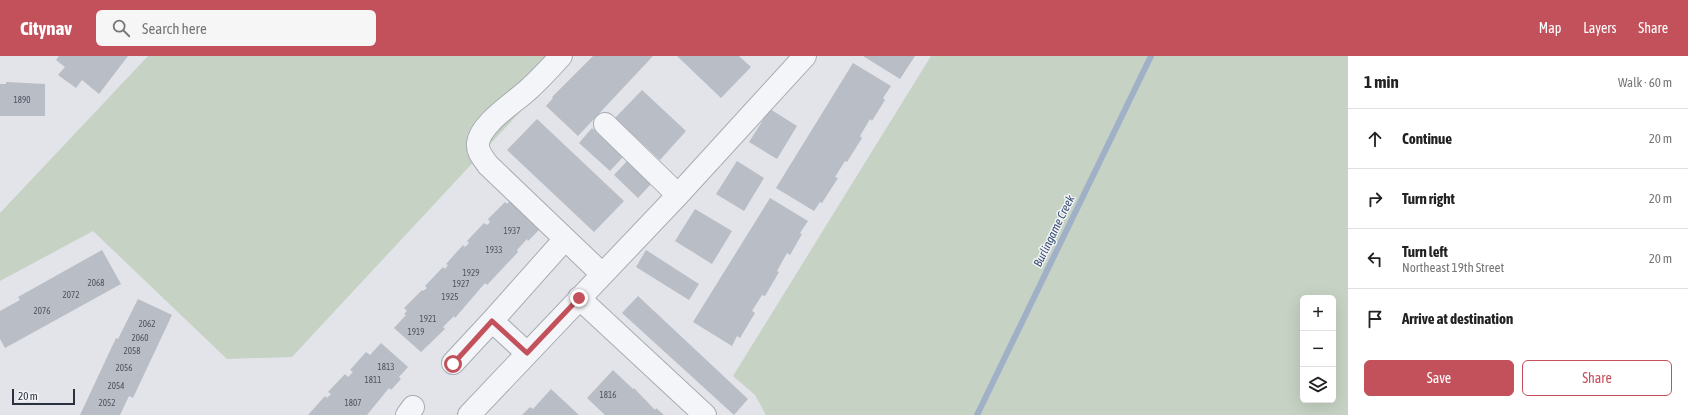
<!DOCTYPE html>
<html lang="en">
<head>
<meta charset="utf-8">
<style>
	body { margin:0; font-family:"Asap Condensed",sans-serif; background:#f6f6f6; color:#222 }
	.controls { position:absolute; right:12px; bottom:12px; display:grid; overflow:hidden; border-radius:6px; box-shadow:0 4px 16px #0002 }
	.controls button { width:36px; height:36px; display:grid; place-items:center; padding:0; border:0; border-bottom:1px solid #e0e0e0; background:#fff; color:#222; font:20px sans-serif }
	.scale { position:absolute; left:12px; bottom:10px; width:63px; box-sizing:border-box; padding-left:4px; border:2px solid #2b3140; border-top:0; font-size:11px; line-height:14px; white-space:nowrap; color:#2b3140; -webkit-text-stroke:3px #f1f3f7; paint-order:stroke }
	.stop { position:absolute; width:12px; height:12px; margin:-9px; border:3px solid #c3515b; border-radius:50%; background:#fff }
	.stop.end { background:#c3515b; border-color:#fff; box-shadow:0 1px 4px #0008 }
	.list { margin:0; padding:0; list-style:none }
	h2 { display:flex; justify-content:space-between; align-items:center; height:52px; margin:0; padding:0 16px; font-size:17px }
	h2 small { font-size:13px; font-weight:400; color:#767676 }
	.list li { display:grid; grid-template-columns:26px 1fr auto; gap:12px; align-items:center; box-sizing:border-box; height:60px; padding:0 16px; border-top:1px solid #e0e0e0 }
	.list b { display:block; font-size:15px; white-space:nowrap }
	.list p { margin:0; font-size:13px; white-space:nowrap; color:#767676 }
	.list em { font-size:13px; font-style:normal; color:#767676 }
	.actions { display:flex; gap:8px; padding:12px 16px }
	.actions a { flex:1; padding:9px 0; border:1px solid #c3515b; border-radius:6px; text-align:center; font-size:14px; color:#c3515b }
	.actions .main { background:#c3515b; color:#fff }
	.icon { flex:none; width:22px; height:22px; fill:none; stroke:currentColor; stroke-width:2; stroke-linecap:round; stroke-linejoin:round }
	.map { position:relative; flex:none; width:1348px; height:359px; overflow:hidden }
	header { display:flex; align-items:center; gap:24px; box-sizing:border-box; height:56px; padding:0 20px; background:#c3515b; color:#fff }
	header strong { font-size:19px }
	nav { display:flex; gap:22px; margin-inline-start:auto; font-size:14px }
	.search { width:280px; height:36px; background:#f6f6f6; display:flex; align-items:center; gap:10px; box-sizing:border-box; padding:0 14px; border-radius:6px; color:#767676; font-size:15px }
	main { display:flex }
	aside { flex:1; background:#fff }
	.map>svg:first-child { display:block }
	.green { fill:#c6d2c3; fill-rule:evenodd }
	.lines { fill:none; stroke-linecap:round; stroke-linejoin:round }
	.stream { stroke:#a0b0c6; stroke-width:6 }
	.building { fill:#b9bdc5 }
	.minor-casing { stroke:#a7abb3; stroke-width:24 }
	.minor { stroke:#f4f5f8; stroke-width:22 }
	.route { stroke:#c3515b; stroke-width:5 }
	.labels { text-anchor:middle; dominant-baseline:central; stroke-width:3; stroke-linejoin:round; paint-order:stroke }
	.number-label { font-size:9px; fill:#4e5461 }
	.water-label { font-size:12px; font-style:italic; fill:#384e70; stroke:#f1f3f7 }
</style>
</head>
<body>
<header>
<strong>Citynav</strong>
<div class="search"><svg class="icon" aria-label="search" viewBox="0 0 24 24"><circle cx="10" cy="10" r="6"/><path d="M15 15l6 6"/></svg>Search here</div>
<nav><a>Map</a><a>Layers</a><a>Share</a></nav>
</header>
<main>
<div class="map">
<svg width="1348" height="359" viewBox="0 0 1348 359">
	<rect width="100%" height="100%" fill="#e2e4e9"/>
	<!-- green -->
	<path class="green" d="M148,0H572L292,301L227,303L93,175L0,225V157Z
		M931,0H1348V359H766L755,339L733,320ZM1303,242H1333V344H1303Z"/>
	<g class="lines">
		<!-- stream -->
		<path class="stream" d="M977,359L1151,0"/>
	</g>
	<!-- building -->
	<path class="building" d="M59,0H128L99,38L82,24L76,32L58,19L65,11L56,4Z
		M593,0H653L578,80L546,50L553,42L552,41Z
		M677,0H739L751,11L721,42Z
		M863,0H915L900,23Z
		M853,7L891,30L883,42L885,44L872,65L870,63L860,80L862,82L847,106L845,105L835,121L838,122L822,147L820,146L814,155L776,132Z
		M6,26L45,28V60H0V28H6Z
		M642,34L686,75L660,104L615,62Z
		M770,53L797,70L777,103L749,86Z
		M537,63L624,145L594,176L507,94Z
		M592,72L623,101L610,115L579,87Z
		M627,105L651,128L638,142L614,119Z
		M737,105L764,122L744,155L716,138Z
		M770,142L808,165L800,177L802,178L790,199L787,197L777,215L779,216L765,240L762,239L752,255L755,257L740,282L737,280L732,290L693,266Z
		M510,145L540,173L528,185L527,183L517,194L518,196L487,229L485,227L455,262L454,260L443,271L445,273L421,296L394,272L406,259L404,258L407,255L404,252L422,234L423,235L427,232L425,230L443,211L445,213L448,209L446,208L463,189L465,191L469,187L467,185L484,167L487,169L490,166L488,163L505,146L507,148Z
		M695,153L732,175L712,208L675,185Z
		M102,194L121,228L5,292L0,283V255L20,244L18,241Z
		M646,194L699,228L689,244L636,211Z
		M638,240L748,343L734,359L622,257Z
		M138,243L172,259L133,342L129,340L120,359H80L116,282L118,283Z
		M381,287L408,311L399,321L401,323L391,334L389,332L367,359H308L325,340L327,342L331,338L328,336L345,318L348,321L353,316L350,314L366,296L370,299Z
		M613,314L633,333L634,332L655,354L656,352L664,359H605L587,342Z
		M551,333L579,359H522L530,351L533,353Z"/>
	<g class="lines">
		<defs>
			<path id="minor" d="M561,0C551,11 540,23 529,33C514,47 481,67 478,87C477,96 483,102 488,109L602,218
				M605,68L678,139
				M579,242L705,359
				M492,265L565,183
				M453,307L492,265L527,297
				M407,359L413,351
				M469,359L678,139L805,0"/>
		</defs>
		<!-- minor casing -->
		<use href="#minor" class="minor-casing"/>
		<!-- minor -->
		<use href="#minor" class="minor"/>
	</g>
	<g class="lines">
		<!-- route -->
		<path class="route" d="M453,308L492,265L527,297L579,242"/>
	</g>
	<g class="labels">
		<!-- number labels -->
		<g class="number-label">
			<text x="22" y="44">1890</text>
			<text x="512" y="175">1937</text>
			<text x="494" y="194">1933</text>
			<text x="471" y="217">1929</text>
			<text x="96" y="227">2068</text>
			<text x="461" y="228">1927</text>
			<text x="71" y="239">2072</text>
			<text x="450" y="241">1925</text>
			<text x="42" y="255">2076</text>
			<text x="428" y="263">1921</text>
			<text x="147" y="268">2062</text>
			<text x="416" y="276">1919</text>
			<text x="140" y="282">2060</text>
			<text x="132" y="295">2058</text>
			<text x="386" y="311">1813</text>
			<text x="124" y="312">2056</text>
			<text x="373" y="324">1811</text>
			<text x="116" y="330">2054</text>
			<text x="608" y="339">1816</text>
			<text x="107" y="347">2052</text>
			<text x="353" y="347">1807</text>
		</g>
		<!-- water labels -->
		<g class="water-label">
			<text transform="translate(1054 175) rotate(-64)">Burlingame Creek</text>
		</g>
	</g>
</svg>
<div class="controls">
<button>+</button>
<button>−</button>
<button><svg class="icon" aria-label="layers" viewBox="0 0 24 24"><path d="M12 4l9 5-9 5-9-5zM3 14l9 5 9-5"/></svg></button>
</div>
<div class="scale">20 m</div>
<div class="stop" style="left:453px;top:308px"></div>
<div class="stop end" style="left:579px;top:242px"></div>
</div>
<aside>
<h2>1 min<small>Walk · 60 m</small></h2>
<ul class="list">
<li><svg class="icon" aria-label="ahead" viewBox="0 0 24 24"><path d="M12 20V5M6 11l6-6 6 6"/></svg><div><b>Continue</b></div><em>20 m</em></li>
<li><svg class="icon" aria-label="right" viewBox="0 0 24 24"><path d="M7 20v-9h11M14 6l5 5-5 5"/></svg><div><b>Turn right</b></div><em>20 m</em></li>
<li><svg class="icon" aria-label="left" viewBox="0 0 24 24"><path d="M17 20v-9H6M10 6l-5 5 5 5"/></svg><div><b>Turn left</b><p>Northeast 19th Street</p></div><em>20 m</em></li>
<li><svg class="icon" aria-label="arrive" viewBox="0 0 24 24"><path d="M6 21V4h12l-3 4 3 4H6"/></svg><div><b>Arrive at destination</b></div></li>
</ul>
<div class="actions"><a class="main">Save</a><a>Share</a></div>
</aside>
</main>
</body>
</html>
